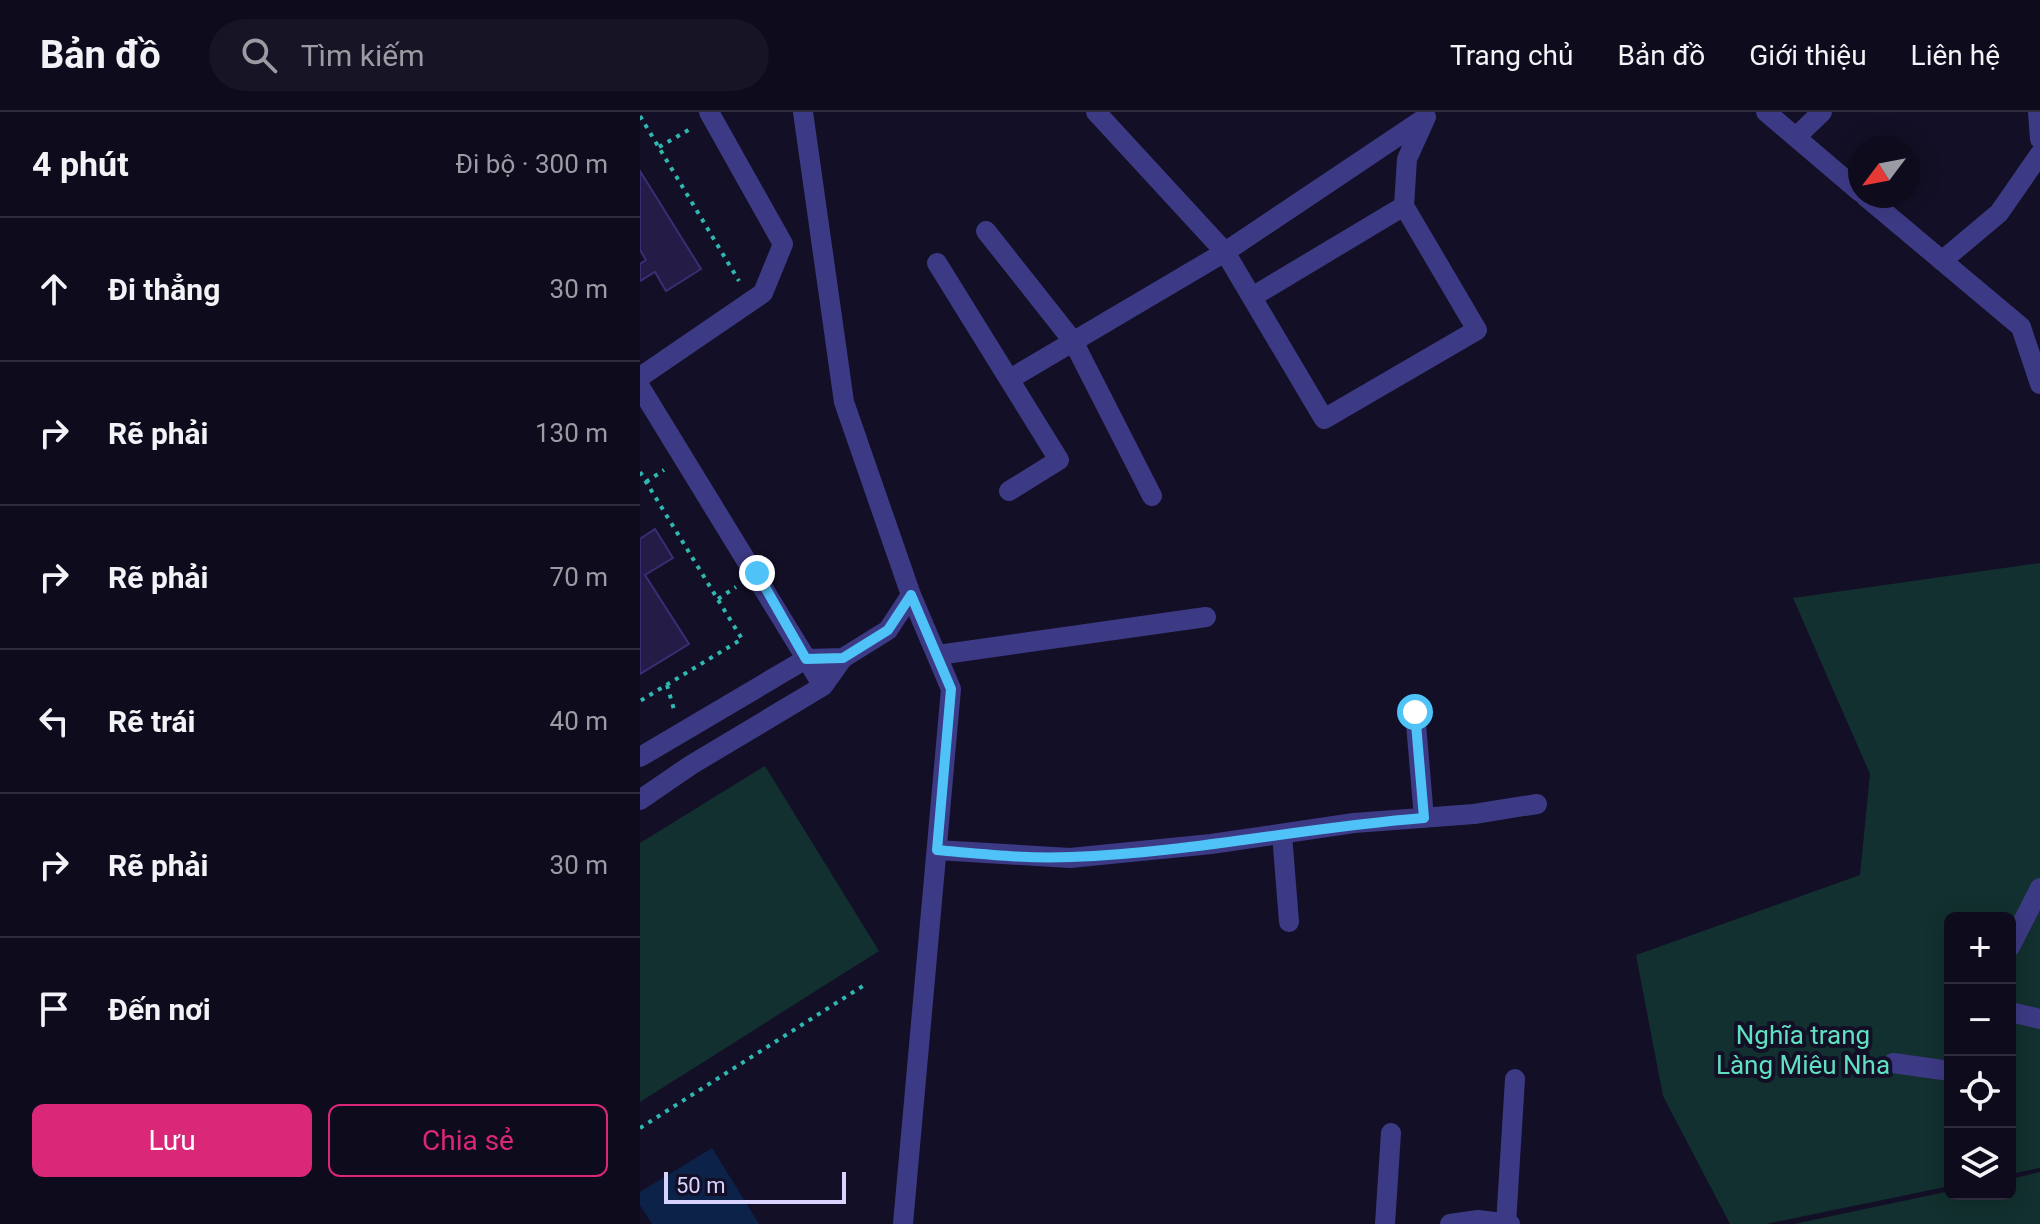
<!DOCTYPE html>
<html lang="vi">
<head>
<meta charset="utf-8">
<style>
	body { margin:0; font-family:Roboto,sans-serif; background:#171425; color:#f1f3f6 }
	.controls { position:absolute; right:24px; bottom:24px; display:grid; overflow:hidden; border-radius:12px; box-shadow:0 4px 20px #0003 }
	.controls button { width:72px; height:72px; display:grid; place-items:center; padding:0; border:0; border-bottom:2px solid #2e2b3b; background:#0e0b1c; color:#f1f3f6; font:40px sans-serif }
	.compass { position:absolute; left:1208px; top:24px; width:72px; height:72px; border-radius:50%; background:#0e0b1c; box-shadow:0 4px 20px #0003; rotate:238deg }
	.scale { position:absolute; left:24px; bottom:20px; width:182px; box-sizing:border-box; padding-left:8px; border:4px solid #d9d4ff; border-top:0; font-size:22px; line-height:28px; white-space:nowrap; color:#d9d4ff; -webkit-text-stroke:6px #130f26; paint-order:stroke }
	.stop { position:absolute; width:24px; height:24px; margin:-18px; border:6px solid #4fc3f7; border-radius:50%; background:#fff }
	.stop.end { background:#4fc3f7; border-color:#fff; box-shadow:0 2px 8px #0008 }
	.list { margin:0; padding:0; list-style:none }
	h2 { display:flex; justify-content:space-between; align-items:center; height:104px; margin:0; padding:0 32px; font-size:34px }
	h2 small { font-size:26px; font-weight:400; color:#9b9ba3 }
	.list li { display:grid; grid-template-columns:52px 1fr auto; gap:24px; align-items:center; box-sizing:border-box; height:144px; padding:0 32px; border-top:2px solid #2e2b3b }
	.list b { display:block; font-size:30px; white-space:nowrap }
	.list em { font-size:26px; font-style:normal; color:#9b9ba3 }
	.actions { display:flex; gap:16px; padding:24px 32px }
	.actions a { flex:1; padding:18px 0; border:2px solid #db2777; border-radius:12px; text-align:center; font-size:28px; color:#db2777 }
	.actions .main { background:#db2777; color:#fff }
	.icon { flex:none; width:44px; height:44px; fill:none; stroke:currentColor; stroke-width:2; stroke-linecap:round; stroke-linejoin:round }
	.map { position:relative; flex:none; width:1400px; height:1112px; overflow:hidden }
	header { display:flex; align-items:center; gap:48px; box-sizing:border-box; height:112px; padding:0 40px; background:#0e0b1c; border-bottom:2px solid #2e2b3b }
	header strong { font-size:38px }
	nav { display:flex; gap:44px; margin-inline-start:auto; font-size:28px }
	.search { width:560px; height:72px; background:#171425; display:flex; align-items:center; gap:20px; box-sizing:border-box; padding:0 28px; border-radius:44px; color:#9b9ba3; font-size:30px }
	main { display:flex }
	aside { flex:1; background:#0e0b1c }
	.map>svg:first-child { display:block }
	.green { fill:#12302f }
	.water { fill:#0c2248 }
	.building { fill:#241b47; stroke:#3b2d73; stroke-width:2 }
	.lines { fill:none; stroke-linecap:round; stroke-linejoin:round }
	.path { stroke:#2fb8b0; stroke-width:4; stroke-dasharray:4 6; stroke-linecap:butt }
	.minor { stroke:#3d3a85; stroke-width:20 }
	.route { stroke:#4fc3f7; stroke-width:10 }
	.labels { text-anchor:middle; dominant-baseline:central; stroke-width:8; stroke-linejoin:round; paint-order:stroke }
	.park-label { font-size:26px; fill:#5fe0c0; stroke:#130f26 }
</style>
</head>
<body>
<header>
<strong>Bản đồ</strong>
<div class="search"><svg class="icon" aria-label="search" viewBox="0 0 24 24"><circle cx="10" cy="10" r="6"/><path d="M15 15l6 6"/></svg>Tìm kiếm</div>
<nav><a>Trang chủ</a><a>Bản đồ</a><a>Giới thiệu</a><a>Liên hệ</a></nav>
</header>
<main>
<aside>
<h2>4 phút<small>Đi bộ · 300 m</small></h2>
<ul class="list">
<li><svg class="icon" aria-label="ahead" viewBox="0 0 24 24"><path d="M12 20V5M6 11l6-6 6 6"/></svg><div><b>Đi thẳng</b></div><em>30 m</em></li>
<li><svg class="icon" aria-label="right" viewBox="0 0 24 24"><path d="M7 20v-9h11M14 6l5 5-5 5"/></svg><div><b>Rẽ phải</b></div><em>130 m</em></li>
<li><svg class="icon" aria-label="right" viewBox="0 0 24 24"><path d="M7 20v-9h11M14 6l5 5-5 5"/></svg><div><b>Rẽ phải</b></div><em>70 m</em></li>
<li><svg class="icon" aria-label="left" viewBox="0 0 24 24"><path d="M17 20v-9H6M10 6l-5 5 5 5"/></svg><div><b>Rẽ trái</b></div><em>40 m</em></li>
<li><svg class="icon" aria-label="right" viewBox="0 0 24 24"><path d="M7 20v-9h11M14 6l5 5-5 5"/></svg><div><b>Rẽ phải</b></div><em>30 m</em></li>
<li><svg class="icon" aria-label="arrive" viewBox="0 0 24 24"><path d="M6 21V4h12l-3 4 3 4H6"/></svg><div><b>Đến nơi</b></div></li>
</ul>
<div class="actions"><a class="main">Lưu</a><a>Chia sẻ</a></div>
</aside>
<div class="map">
<svg width="1400" height="1112" viewBox="0 0 1400 1112">
	<rect width="100%" height="100%" fill="#130f26"/>
	<!-- green -->
	<path class="green" d="M1400,451V1056L1370,1062V806H1310V1074L1126,1112H1090L1023,984L996,843L1220,763L1230,662L1153,486Z
		M125,654L239,839L0,990V731Z
		M1400,1060V1112H1154L1310,1079V1082H1370V1067Z"/>
	<!-- water -->
	<path class="water" d="M72,1036L119,1112H12L0,1093V1080Z"/>
	<!-- building -->
	<path class="building" d="M0,59L61,157L26,179L15,160L0,169V152L6,148L0,138Z
		M15,417L33,446L5,463L49,532L0,562V427Z"/>
	<g class="lines">
		<!-- path -->
		<path class="path" d="M0,4L99,169
			M19,35L52,16
			M0,360L102,527L0,589
			M6,370L24,358
			M78,487L96,475
			M27,573L35,601
			M0,1016L226,872"/>
		<!-- minor -->
		<path class="minor" d="M163,0L204,290L271,483L311,577L263,1112
			M456,0L585,140L684,307L837,218L764,94L767,47L786,5
			M1126,0L1220,80
			M1398,0L1400,27
			M1156,25L1182,0
			M1225,84L1381,215L1400,272
			M346,119L433,229L512,384
			M1302,149L1359,101L1400,42
			M297,151L419,348L369,379
			M612,185L764,94
			M0,265L123,181L143,132L69,0
			M370,267L585,140L785,6
			M0,275L183,574
			M298,543L566,505
			M775,600L784,706
			M0,645L166,547L203,546
			M0,688L51,653L183,574L203,546L248,518L271,483
			M642,722L649,810
			M297,738L430,746L571,732L714,711L834,702L897,692
			M1370,835L1400,776
			M1370,900L1400,907
			M1253,951L1310,959
			M745,1112L751,1021
			M810,1112L838,1108L870,1112
			M866,1112L875,967"/>
	</g>
	<g class="lines">
		<!-- route -->
		<path class="route" d="M117,461L166,547L203,546L248,518L271,483L311,577L297,738C341,742 387,747 431,745C549,741 666,715 784,706L775,600"/>
	</g>
	<g class="labels">
		<!-- park labels -->
		<g class="park-label">
			<text x="1163" y="923">Nghĩa trang<tspan x="1163" dy="30">Làng Miêu Nha</tspan></text>
		</g>
	</g>
</svg>
<div class="controls">
<button>+</button>
<button>−</button>
<button><svg class="icon" aria-label="locate" viewBox="0 0 24 24"><circle cx="12" cy="12" r="6"/><path d="M12 2v4M12 18v4M2 12h4M18 12h4"/></svg></button>
<button><svg class="icon" aria-label="layers" viewBox="0 0 24 24"><path d="M12 4l9 5-9 5-9-5zM3 14l9 5 9-5"/></svg></button>
</div>
<svg class="compass" viewBox="-18 -18 36 36"><path d="M0-13l5 13h-10z" fill="#e53935"/><path d="M0 13l5-13h-10z" fill="#9b9ba3"/></svg>
<div class="scale">50 m</div>
<div class="stop" style="left:775px;top:600px"></div>
<div class="stop end" style="left:117px;top:461px"></div>
</div>
</main>
</body>
</html>
